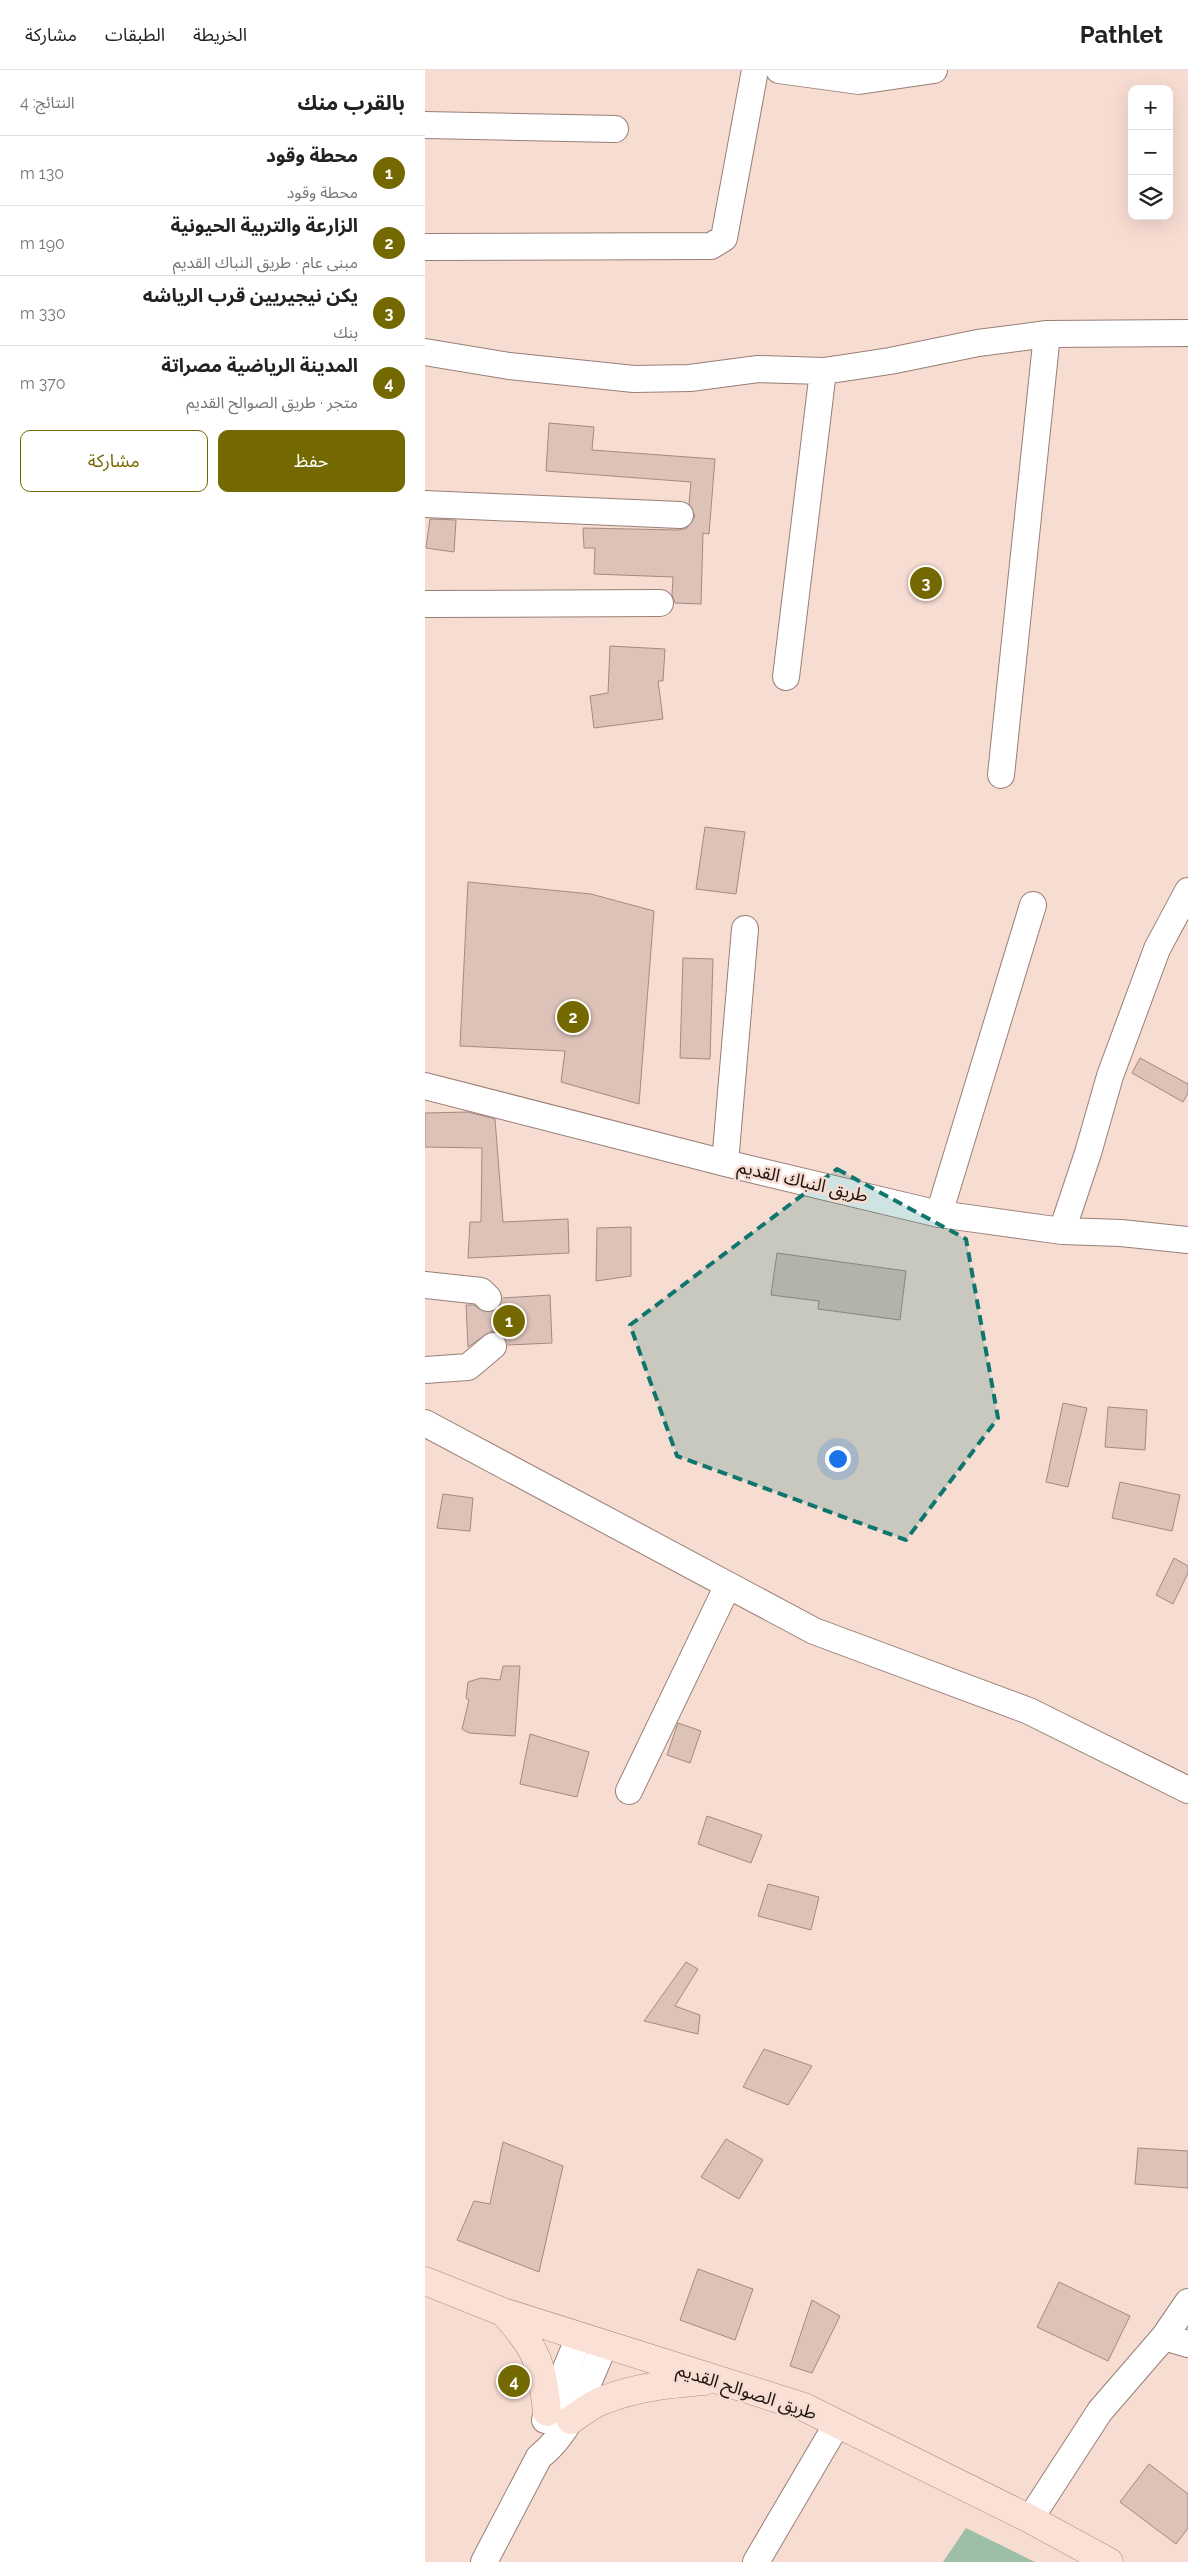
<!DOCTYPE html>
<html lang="ar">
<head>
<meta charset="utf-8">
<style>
	body { margin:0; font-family:Raleway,"Noto Sans Arabic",sans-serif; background:#f2f2f2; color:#222; direction:rtl }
	.controls { position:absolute; right:15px; top:15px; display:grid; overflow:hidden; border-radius:10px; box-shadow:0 5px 20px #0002 }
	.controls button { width:45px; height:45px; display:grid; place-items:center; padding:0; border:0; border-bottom:1px solid #e0e0e0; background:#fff; color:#222; font:25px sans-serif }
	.you { position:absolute; left:412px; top:1388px; width:18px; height:18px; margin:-12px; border:4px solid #fff; border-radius:50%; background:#1a73e8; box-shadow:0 0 0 8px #1a73e833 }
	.badge { display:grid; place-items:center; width:32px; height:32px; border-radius:50%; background:#746901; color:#fff; font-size:16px; font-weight:700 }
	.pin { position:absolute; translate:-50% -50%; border:2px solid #fff; box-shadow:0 1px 5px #0006 }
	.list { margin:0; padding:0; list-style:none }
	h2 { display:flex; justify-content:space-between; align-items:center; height:65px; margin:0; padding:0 20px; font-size:21px }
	h2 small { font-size:16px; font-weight:400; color:#767676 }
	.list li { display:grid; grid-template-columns:32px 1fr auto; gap:15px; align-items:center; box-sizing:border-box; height:70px; padding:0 20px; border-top:1px solid #e0e0e0 }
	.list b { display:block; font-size:19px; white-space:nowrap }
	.list p { margin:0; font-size:16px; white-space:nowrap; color:#767676 }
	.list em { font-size:16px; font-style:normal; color:#767676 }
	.actions { display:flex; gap:10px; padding:15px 20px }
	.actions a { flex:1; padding:11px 0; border:1px solid #746901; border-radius:10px; text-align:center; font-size:18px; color:#746901 }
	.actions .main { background:#746901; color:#fff }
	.icon { flex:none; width:28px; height:28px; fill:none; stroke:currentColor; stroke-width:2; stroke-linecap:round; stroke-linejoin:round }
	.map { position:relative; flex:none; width:763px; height:2492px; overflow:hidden; direction:ltr }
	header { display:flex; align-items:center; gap:30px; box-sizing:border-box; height:70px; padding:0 25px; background:#fff; border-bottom:1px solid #e0e0e0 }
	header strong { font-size:24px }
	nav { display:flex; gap:28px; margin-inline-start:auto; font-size:18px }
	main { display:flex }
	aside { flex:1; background:#fff }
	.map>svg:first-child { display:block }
	.green { fill:#9dbfa8 }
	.building { fill:#ddc2b8; stroke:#a38a81 }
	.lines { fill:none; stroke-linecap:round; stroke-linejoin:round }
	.minor-tunnel { stroke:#d6beb5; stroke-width:26; stroke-dasharray:26 13; stroke-linecap:butt }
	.minor-casing { stroke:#987f76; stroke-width:28 }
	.major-casing { stroke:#ab8c7e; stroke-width:29 }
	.minor { stroke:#fff; stroke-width:26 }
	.major { stroke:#fbe1d5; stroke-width:28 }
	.marked { fill:#0f766e; fill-opacity:0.2; stroke:#0f766e; stroke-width:4; stroke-dasharray:10 6; stroke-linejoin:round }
	.labels { text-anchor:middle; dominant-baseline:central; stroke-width:5; stroke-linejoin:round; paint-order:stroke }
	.street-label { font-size:18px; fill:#1d1410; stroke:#f7dcd2 }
</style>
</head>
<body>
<header>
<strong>Pathlet</strong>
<nav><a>الخريطة</a><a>الطبقات</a><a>مشاركة</a></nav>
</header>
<main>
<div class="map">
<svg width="763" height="2492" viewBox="0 0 763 2492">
	<rect width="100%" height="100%" fill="#f7dcd2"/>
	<!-- green -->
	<path class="green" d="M541,2458L610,2492H518Z"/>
	<!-- building -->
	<path class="building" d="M124,353L169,357L167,380L290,389L284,464L278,463L276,534L250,533L247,525L248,507L169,504L170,478H159L158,458L254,460L262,458L270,446L264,434L266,412L121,401Z
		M5,449L31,450L29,482L1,478Z
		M185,576L240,579L238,611H233L238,649L169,658L165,626L183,623Z
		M280,757L320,762L311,824L271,819Z
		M43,812L166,824L229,841L214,1034L136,1012L140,981L35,976Z
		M258,888L288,889L285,989L255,988Z
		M715,988L763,1014V1023L758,1032L707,1003Z
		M43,1042L70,1049L78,1152L143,1149L144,1183L43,1188L45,1152H56L57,1078L0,1077V1043Z
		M206,1157V1206L171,1211L172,1158Z
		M352,1183L481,1201L475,1250L393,1239L394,1231L346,1225Z
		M125,1225L127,1273L83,1275L79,1266L66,1261L43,1277L41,1235H49L59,1242L66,1243L74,1238L78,1228Z
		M638,1333L662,1338L643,1417L621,1412Z
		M683,1337L722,1340L720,1380L680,1377Z
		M695,1412L755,1425L747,1461L687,1448Z
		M18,1424L48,1428L45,1461L12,1458Z
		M749,1488L763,1496V1503L748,1534L731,1525Z
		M78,1596H95L90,1666L44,1663L37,1659L44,1630L41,1628L43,1612L56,1608L75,1610Z
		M253,1653L276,1661L265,1693L242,1685Z
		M105,1664L164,1682L152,1727L95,1714Z
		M282,1746L337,1765L326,1793L273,1774Z
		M343,1814L394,1827L386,1860L333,1846Z
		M261,1892L273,1899L250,1936L275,1945L273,1964L219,1951Z
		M339,1979L387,1996L363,2035L318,2017Z
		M301,2069L338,2090L314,2129L276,2107Z
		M78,2072L138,2096L114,2202L32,2170L49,2131L65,2134Z
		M713,2078L763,2081V2118L710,2114Z
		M273,2199L328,2219L310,2270L255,2250Z
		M634,2212L705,2246L683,2291L612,2257Z
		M387,2230L415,2246L387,2303L365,2296Z
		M724,2394L763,2424V2458L751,2474L695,2432Z"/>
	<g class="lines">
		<!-- minor-tunnel -->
		<path class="minor-tunnel" d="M63,1228C75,1244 80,1259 68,1276"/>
		<defs>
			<path id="minor" d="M354,0L434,11L509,0
				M0,55L190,59
				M0,177L286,176L299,168L330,0
				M0,282L84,296L209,309L265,308L333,299L398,301L419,298L465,291L553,273L622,264L763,263
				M0,434L255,445
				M0,534L235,533
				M361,607L398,301
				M576,705L622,264
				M0,1016L300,1093L514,1144L637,1161L696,1163L763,1170
				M300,1093L320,859
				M514,1144L608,835
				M637,1161L663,1083L685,1006L732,879L763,821
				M0,1215L56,1221L63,1228
				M0,1300L43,1297L68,1276
				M0,1353L389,1561L604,1641L763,1720
				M204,1721L303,1515
				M739,2267L763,2274
				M120,2350L154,2267
				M605,2449L675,2341L739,2267L763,2232
				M59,2492L114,2387C148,2361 162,2313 179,2276
				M331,2492L412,2354"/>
			<path id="major" d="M0,2211L78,2242L379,2337L605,2449L684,2492
				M78,2242C112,2279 117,2293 122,2342
				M146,2350C156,2343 167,2334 179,2330C210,2317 245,2314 279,2311"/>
		</defs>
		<!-- minor casing -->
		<use href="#minor" class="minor-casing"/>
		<!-- major casing -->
		<use href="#major" class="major-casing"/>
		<!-- minor -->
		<use href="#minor" class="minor"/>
		<!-- major -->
		<use href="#major" class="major"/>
	</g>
	<!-- marked area -->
	<path class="marked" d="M412,1099L541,1169L573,1348L481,1470L252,1386L205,1255Z"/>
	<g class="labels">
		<!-- street labels -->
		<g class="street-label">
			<text transform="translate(378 1111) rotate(13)">طريق النباك القديم</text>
			<text transform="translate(322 2321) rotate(18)">طريق الصوالح القديم</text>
		</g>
	</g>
</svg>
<div class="controls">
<button>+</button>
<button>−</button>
<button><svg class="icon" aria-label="layers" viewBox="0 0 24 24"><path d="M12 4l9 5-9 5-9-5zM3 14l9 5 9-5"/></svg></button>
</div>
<div class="you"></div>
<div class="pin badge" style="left:84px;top:1251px">1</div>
<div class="pin badge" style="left:148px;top:947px">2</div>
<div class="pin badge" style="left:501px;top:513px">3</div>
<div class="pin badge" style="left:89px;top:2311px">4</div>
</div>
<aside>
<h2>بالقرب منك<small>النتائج: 4</small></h2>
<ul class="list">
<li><span class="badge">1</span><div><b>محطة وقود</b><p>محطة وقود</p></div><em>130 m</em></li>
<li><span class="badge">2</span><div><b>الزارعة والتربية الحيونية</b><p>مبنى عام · طريق النباك القديم</p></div><em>190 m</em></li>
<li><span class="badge">3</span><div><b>يكن نيجيريين قرب الرياشه</b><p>بنك</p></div><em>330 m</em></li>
<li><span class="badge">4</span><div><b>المدينة الرياضية مصراتة</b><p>متجر · طريق الصوالح القديم</p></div><em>370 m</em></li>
</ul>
<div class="actions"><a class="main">حفظ</a><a>مشاركة</a></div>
</aside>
</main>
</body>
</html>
